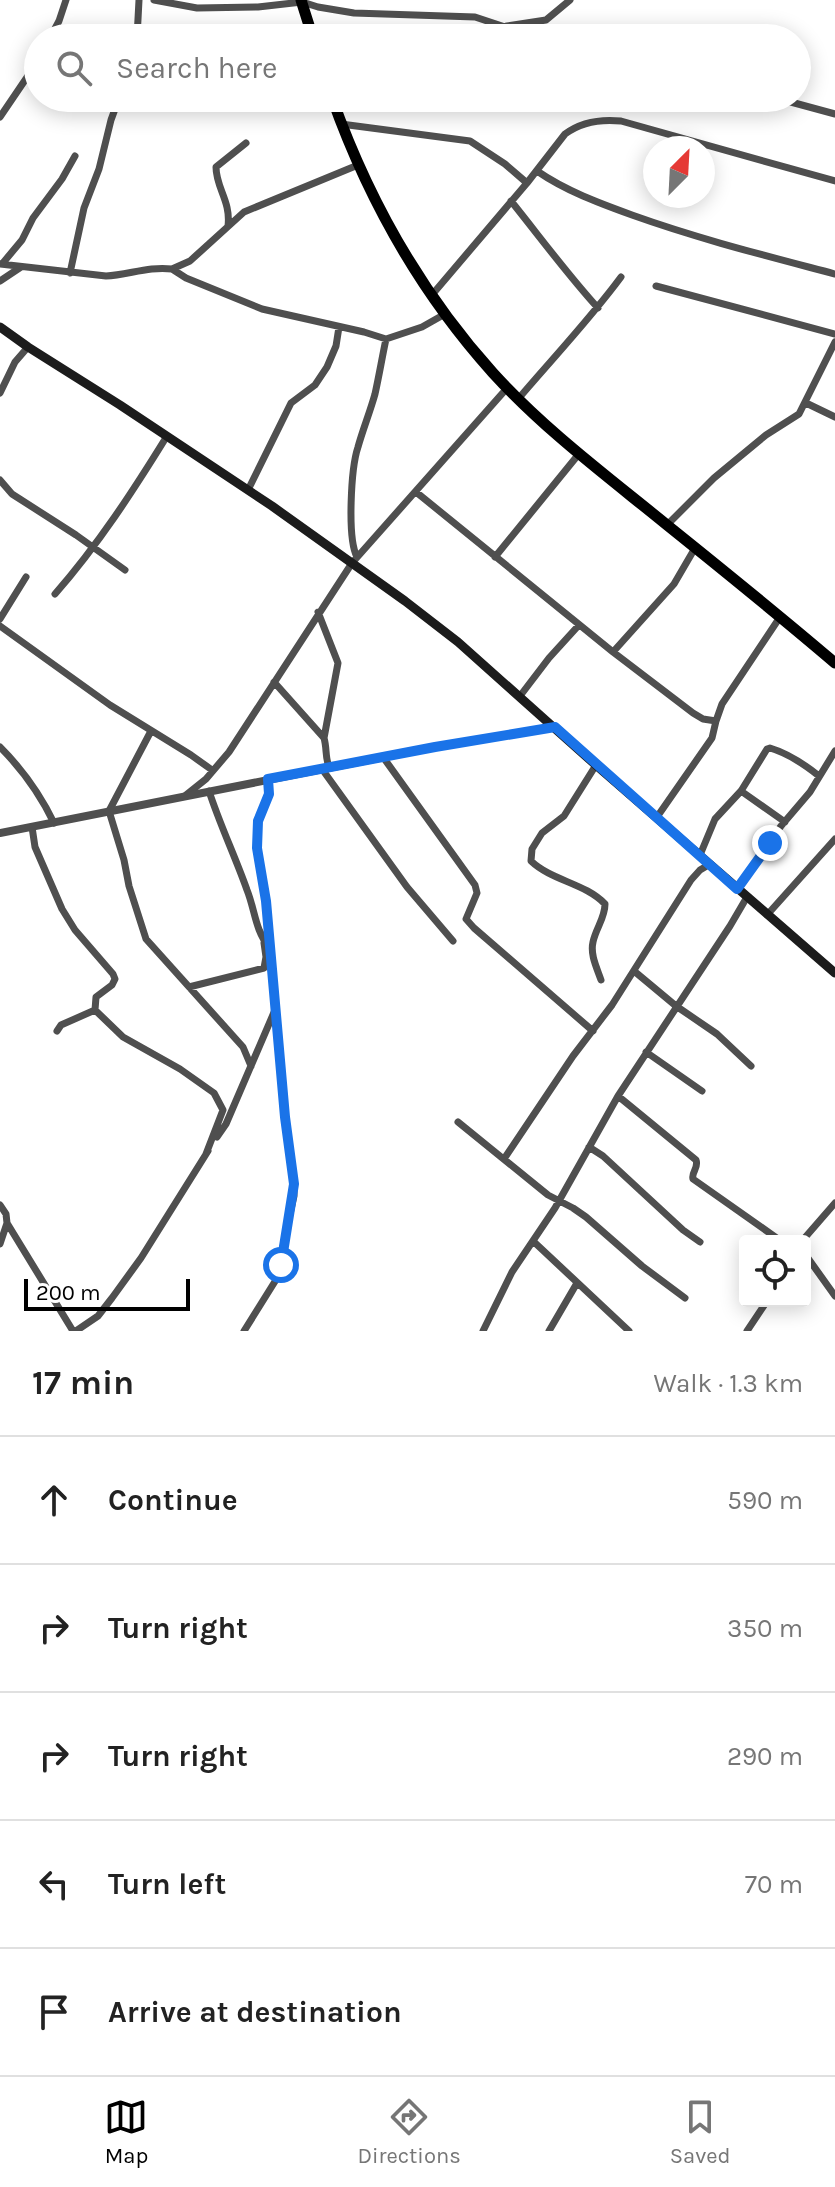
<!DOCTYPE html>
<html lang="en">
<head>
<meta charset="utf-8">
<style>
	body { margin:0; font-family:Karla,sans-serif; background:#f2f2f2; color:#222 }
	.controls { position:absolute; right:24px; bottom:24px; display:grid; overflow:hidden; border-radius:8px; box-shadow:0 4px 20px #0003 }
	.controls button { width:72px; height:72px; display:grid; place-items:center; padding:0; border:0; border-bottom:2px solid #e0e0e0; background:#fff; color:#222; font:40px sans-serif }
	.compass { position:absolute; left:643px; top:136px; width:72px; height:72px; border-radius:50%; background:#fff; box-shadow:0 4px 20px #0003; rotate:24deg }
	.scale { position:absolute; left:24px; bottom:20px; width:166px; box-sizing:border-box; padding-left:8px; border:4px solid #000; border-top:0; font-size:22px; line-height:28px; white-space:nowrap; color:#000; -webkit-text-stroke:6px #fff; paint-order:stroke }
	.stop { position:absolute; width:24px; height:24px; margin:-18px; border:6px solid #1a73e8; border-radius:50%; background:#fff }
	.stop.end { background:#1a73e8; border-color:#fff; box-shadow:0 2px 8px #0008 }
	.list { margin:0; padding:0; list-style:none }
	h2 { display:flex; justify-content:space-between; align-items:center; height:104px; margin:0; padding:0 32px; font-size:34px }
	h2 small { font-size:26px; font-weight:400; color:#767676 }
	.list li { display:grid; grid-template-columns:52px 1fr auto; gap:24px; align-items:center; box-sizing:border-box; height:128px; padding:0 32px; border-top:2px solid #e0e0e0 }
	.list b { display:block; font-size:30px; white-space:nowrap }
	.list em { font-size:26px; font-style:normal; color:#767676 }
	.icon { flex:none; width:44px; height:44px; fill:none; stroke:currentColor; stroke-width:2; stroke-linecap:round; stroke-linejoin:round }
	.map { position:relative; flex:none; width:835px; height:1331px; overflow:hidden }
	.search { position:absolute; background:#fff; box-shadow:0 4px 20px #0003; left:24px; right:24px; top:24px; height:88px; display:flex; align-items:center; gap:20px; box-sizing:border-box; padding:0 28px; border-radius:44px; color:#767676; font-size:30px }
	.sheet { height:744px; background:#fff }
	nav { display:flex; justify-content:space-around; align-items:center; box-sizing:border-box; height:112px; border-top:2px solid #e0e0e0; background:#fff; font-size:22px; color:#767676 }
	nav a { display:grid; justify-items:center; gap:4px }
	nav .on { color:#000 }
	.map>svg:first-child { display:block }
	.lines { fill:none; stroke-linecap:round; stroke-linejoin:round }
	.minor { stroke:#4f4f4f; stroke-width:7 }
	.tertiary { stroke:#4f4f4f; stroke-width:8 }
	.secondary { stroke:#1c1c1c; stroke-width:9 }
	.trunk { stroke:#000; stroke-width:11 }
	.route { stroke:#1a73e8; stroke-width:10 }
</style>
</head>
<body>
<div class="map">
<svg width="835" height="1331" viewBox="0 0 835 1331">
	<rect width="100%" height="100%" fill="#fff"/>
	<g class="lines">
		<!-- minor -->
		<path class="minor" d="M154,0L197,8L258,7L302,2L318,7L354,13L475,17L523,33L564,38
			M507,26L546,20L570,0
			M50,38L59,21L66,0
			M137,38L139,0
			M776,98L835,114
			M0,117L38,61
			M341,124L470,141L505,164L527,183L431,296
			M358,165L244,212L190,261L172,269L186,278L262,309L364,332L386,339
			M537,171C566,191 599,203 632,215C699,239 767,256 835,274
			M527,183L565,134C581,122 601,119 621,121L835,181
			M511,201C540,237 567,274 598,308
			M228,226C231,201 216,188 216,167L246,143
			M0,264L106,276C128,275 149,266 172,269
			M2,264L22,240L33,218L62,179L75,156
			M70,273L84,208L99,169L111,120L119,98
			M0,281L21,267
			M656,286L835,334
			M0,393L15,362L28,347
			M519,398C553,358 590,319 621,277
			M806,403L835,417
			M0,480L12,494L76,535L125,570
			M248,490L291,403L315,385L327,367L336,346L339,327
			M416,492L613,652L693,713L703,719L716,721
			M667,525L714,478L766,435L799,414L835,342
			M357,557C347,538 351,468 358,447C363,429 370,412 375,394C379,376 382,358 386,339L422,327L445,314
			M495,557L578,455
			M55,594C98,545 133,491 167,436
			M318,612L338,663L324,738
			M0,619L26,577
			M0,626L110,705L191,755L212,770
			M613,652L674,584L695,548
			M274,682L324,738C327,748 325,757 329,767
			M520,696L549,658L579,625
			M151,731L109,811L124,860L129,886L146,939L243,1047L251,1066
			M0,747C22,769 40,794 54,823
			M383,757L475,885L477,893L466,919L474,928L593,1031
			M596,765L564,816L542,833L532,849L531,861C552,881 585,883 605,904C605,918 596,928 593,942C590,955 597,968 601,980
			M322,769L407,887L453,941
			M209,791C220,825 235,856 247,890C255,910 255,930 269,947
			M741,791L785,822
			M186,795L206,779L229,752L352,563L508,387
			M657,817L712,738L716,721L722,704L780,617
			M32,827L35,847L62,909L75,930L113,974L115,979L112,985L96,997L95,1010L123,1037L180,1069L214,1093L223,1110L206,1154
			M700,855L715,819L741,791L767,749L770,748C787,753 804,764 819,776
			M737,889L781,826L810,792L835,751
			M767,915L835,839
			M634,971L676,1006L717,1034L751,1066
			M189,987L264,968L266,957L264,943
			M57,1031L61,1025L95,1010
			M646,1052L702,1091
			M618,1096L696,1160C699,1168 691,1172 693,1179L781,1241
			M458,1122L548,1195L573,1208L586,1217L642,1266L685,1298
			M217,1137L226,1124L275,1010
			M589,1147L603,1156L683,1230L700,1242
			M504,1159L573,1056L612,1005L691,880L700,870L710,864
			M0,1205L6,1214L7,1223L73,1331
			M533,1241L629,1331
			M802,1241L835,1203
			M0,1244L7,1223
			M805,1254L835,1296
			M76,1331L98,1316L112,1298L141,1258L208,1151
			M244,1331L279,1275L284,1241L294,1196V1184L285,1117L266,901L257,848L258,821L269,794L268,779
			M483,1331L512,1272L555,1208L618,1096L730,926L747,897
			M549,1331L577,1283
			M747,1331L767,1301"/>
		<!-- tertiary -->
		<path class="tertiary" d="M0,833L435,747L555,727"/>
		<!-- secondary -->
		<path class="secondary" d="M0,327L28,347L120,405L272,506L405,601L458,642L598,767L835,973"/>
		<!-- trunk -->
		<path class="trunk" d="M301,0L313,38
			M332,98C368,199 421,293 493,373C545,430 607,476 667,525C723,570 780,616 835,663"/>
	</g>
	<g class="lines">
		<!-- route -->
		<path class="route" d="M281,1265L294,1184L285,1117L266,901L257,848L258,821L269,794L268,779L435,747L555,727L737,889L770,843"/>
	</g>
</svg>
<div class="controls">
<button><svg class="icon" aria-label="locate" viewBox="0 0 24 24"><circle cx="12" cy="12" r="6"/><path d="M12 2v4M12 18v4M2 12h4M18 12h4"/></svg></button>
</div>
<svg class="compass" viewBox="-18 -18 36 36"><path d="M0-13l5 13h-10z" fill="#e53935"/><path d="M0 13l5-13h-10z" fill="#767676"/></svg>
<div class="scale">200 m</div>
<div class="stop" style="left:281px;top:1265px"></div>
<div class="stop end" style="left:770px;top:843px"></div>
<div class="search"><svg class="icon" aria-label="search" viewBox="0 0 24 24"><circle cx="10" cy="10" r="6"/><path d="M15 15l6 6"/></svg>Search here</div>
</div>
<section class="sheet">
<h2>17 min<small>Walk · 1.3 km</small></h2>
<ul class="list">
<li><svg class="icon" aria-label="ahead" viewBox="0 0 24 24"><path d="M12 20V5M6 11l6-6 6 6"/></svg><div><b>Continue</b></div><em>590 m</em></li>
<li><svg class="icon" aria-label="right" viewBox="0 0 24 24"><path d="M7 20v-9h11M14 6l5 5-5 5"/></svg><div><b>Turn right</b></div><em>350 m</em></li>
<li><svg class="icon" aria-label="right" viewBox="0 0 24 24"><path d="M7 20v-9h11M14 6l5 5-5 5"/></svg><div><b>Turn right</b></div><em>290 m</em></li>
<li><svg class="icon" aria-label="left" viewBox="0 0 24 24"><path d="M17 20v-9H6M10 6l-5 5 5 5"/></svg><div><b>Turn left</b></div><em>70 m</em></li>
<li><svg class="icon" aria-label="arrive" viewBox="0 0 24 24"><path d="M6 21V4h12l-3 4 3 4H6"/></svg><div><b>Arrive at destination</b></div></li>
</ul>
</section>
<nav>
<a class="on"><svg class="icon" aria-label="map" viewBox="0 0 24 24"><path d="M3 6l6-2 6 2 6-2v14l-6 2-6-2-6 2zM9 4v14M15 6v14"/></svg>Map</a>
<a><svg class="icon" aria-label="directions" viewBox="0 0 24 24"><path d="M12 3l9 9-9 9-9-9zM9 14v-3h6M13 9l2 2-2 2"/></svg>Directions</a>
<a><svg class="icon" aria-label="saved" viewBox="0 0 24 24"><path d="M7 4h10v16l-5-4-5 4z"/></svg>Saved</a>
</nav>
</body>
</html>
